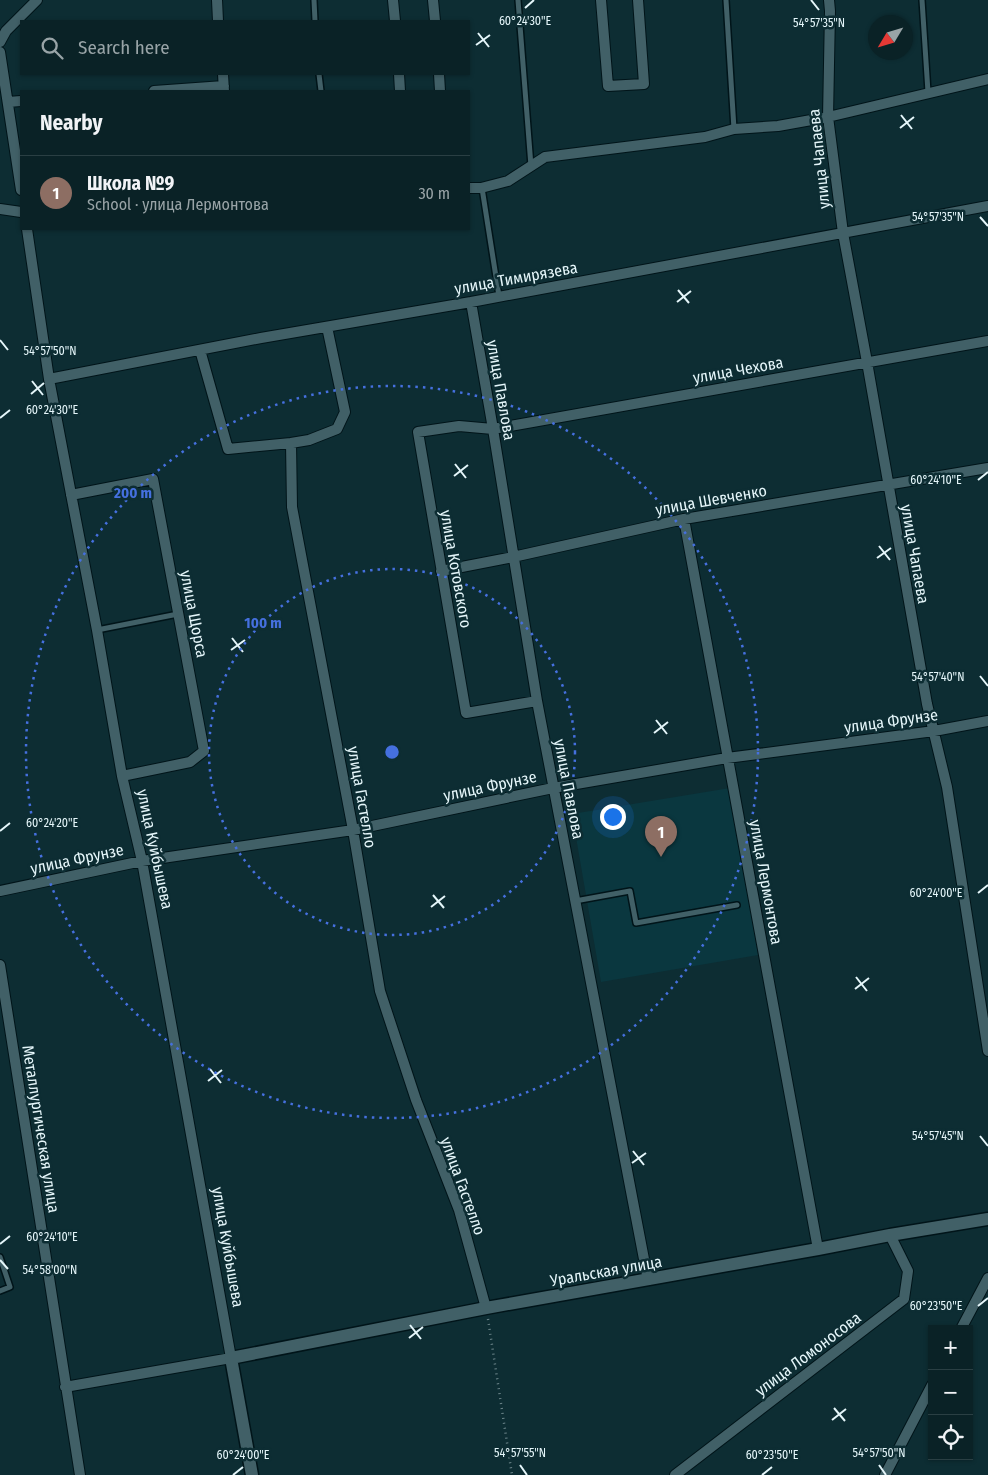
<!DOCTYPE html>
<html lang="en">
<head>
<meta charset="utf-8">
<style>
	body { margin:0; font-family:"Fira Sans Condensed",sans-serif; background:#182f32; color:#f1f3f6 }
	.controls { position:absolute; right:15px; bottom:15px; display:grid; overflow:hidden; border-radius:0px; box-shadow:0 1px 4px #0004 }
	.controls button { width:45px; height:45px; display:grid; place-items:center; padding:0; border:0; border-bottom:1px solid #2a3f43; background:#0a2226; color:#f1f3f6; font:25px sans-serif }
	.compass { position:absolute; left:868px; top:15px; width:45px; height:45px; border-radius:50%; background:#0a2226; box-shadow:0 1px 4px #0004; rotate:232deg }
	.you { position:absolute; left:612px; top:816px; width:18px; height:18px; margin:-12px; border:4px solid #fff; border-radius:50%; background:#1a73e8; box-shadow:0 0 0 8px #1a73e833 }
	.badge { display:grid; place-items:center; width:32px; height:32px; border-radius:50%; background:#f890cc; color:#fff; font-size:16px; font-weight:700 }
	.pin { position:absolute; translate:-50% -41px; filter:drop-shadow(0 1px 2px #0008) }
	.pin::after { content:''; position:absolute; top:26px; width:18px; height:15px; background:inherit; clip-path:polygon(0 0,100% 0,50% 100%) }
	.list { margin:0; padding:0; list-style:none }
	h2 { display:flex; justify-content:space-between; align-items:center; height:65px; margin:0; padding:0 20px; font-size:21px }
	h2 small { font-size:16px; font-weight:400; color:#99a4a7 }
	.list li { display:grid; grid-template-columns:32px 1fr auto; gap:15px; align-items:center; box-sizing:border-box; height:75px; padding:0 20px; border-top:1px solid #2a3f43 }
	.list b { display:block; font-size:19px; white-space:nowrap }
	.list p { margin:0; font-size:16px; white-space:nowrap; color:#99a4a7 }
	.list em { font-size:16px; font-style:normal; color:#99a4a7 }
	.icon { flex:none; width:28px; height:28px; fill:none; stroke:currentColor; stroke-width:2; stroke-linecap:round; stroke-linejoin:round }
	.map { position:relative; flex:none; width:988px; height:1475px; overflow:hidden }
	.search { position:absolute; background:#0a2226; box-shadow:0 1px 4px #0004; left:20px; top:20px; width:450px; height:55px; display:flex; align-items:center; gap:12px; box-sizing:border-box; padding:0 18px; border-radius:0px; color:#99a4a7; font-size:19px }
	.panel { position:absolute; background:#0a2226; box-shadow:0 1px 4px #0004; left:20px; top:90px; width:450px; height:140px; border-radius:0px }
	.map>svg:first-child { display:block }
	.built { fill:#0a373f }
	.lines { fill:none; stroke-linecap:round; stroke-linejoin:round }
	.service-casing { stroke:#001419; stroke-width:8 }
	.minor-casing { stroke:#001419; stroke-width:12 }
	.tertiary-casing { stroke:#001419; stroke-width:15 }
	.path { stroke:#6c858a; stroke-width:2.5; stroke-dasharray:1 4; stroke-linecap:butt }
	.service { stroke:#416067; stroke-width:5 }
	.minor { stroke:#416067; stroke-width:10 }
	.tertiary { stroke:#416067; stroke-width:12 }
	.ticks { fill:none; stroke:#e5f6fa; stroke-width:2 }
	.ring { fill:none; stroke:#4570df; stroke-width:2.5; stroke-dasharray:2.5 5 }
	.labels { text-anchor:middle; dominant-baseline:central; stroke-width:5; stroke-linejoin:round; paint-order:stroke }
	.street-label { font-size:16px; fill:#e5f6fa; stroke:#0d2d33 }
	.ticks-label { font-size:12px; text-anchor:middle; fill:#e5f6fa; stroke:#0d2d33; stroke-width:5; stroke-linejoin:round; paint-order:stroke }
	.centre { fill:#4570df; stroke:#0d2d33; stroke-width:2.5 }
	.ring-label { font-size:15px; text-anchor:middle; font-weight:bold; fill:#4570df; stroke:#0d2d33; stroke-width:5; stroke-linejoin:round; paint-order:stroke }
</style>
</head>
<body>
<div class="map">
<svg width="988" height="1475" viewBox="0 0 988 1475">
	<rect width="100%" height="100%" fill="#0d2d33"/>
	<!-- built -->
	<path class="built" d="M730,788L758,955L601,982L572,814Z"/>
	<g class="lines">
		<defs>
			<path id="service" d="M314,0L315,21
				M518,0L531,166
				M726,0L734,129
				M922,0L928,92
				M319,74L321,91
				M482,188L499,296
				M97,630L178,614
				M575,901L630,891L636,923L737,905
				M0,1257L10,1287L0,1291"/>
			<path id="minor" d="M217,0L218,21
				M393,0L395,21
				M433,0L435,21
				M601,0L608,86L644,84L638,0
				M829,0L830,11L828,117L843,233L867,362L927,704L947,787L988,1051
				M0,42L6,31L37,0
				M0,52L21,190
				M223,74L224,91
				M399,74L400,91
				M439,74L440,91
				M154,91L224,86
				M8,102L21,101
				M469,188H481L508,181L545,157L705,137L734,129L778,126L828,117L988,79
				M0,209L21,212
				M27,229L49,379L97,630L122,776L142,861L231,1358L65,1387
				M471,302L493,429L537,701L648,1280
				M200,350L228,449L291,443L292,507L353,830L380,991L416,1100L459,1210L486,1308
				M49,379L261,338L471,302L988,206
				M291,443L309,440L337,429L345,412L327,327
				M71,495L153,479L204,751L190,762L122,776
				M684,519L818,1249
				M441,571L513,557L684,519L988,468
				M537,701L466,713L418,432L459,426L493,429L988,341
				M0,891L142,861L353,830L553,788L727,758L934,731L988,721
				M0,965L80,1475
				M961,1329L988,1278
				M675,1475L904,1299L908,1271L890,1235
				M885,1475L932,1385"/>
			<path id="tertiary" d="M252,1475L231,1358L486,1308L818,1249L890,1235L988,1219"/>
		</defs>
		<!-- service casing -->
		<use href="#service" class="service-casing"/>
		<!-- minor casing -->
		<use href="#minor" class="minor-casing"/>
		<!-- tertiary casing -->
		<use href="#tertiary" class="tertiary-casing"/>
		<!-- path -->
		<path class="path" d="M488,1319L512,1475"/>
		<!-- service -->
		<use href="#service" class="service"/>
		<!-- minor -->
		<use href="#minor" class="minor"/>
		<!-- tertiary -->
		<use href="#tertiary" class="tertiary"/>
	</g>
	<!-- ticks -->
	<path class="ticks" d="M811,0L819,10M525,8L534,0M478,33L489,47M476,45L490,35M901,115L912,129M900,128L914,117M980,217L988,226M678,290L689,303M677,302L691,291M0,340L8,350M32,381L43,395M31,394L44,383M0,418L10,410M455,464L466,478M454,476L468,465M978,480L988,472M879,546L890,560M877,558L891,548M232,638L243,652M231,650L245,640M980,676L988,686M656,720L667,734M654,733L668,722M0,831L10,823M978,893L988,885M433,895L444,908M431,907L445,896M856,977L867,991M855,989L869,978M210,1069L221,1083M208,1081L222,1070M980,1136L988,1146M633,1151L644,1165M632,1163L646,1153M0,1244L10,1236M0,1260L8,1269M978,1306L988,1298M410,1325L421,1339M409,1338L423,1327M834,1408L845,1421M832,1420L846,1409M520,1465L527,1475M879,1465L886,1475M233,1475L243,1467M762,1475L772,1467"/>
	<!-- distance rings -->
	<g class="ring">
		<circle cx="392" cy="752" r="183"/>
		<circle cx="392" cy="752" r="366"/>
	</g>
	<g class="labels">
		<!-- street labels -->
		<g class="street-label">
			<text transform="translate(819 159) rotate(-96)">улица Чапаева</text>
			<text transform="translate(516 278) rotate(-10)">улица Тимирязева</text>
			<text transform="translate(738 370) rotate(-10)">улица Чехова</text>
			<text transform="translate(501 390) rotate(80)">улица Павлова</text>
			<text transform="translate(711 500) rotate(-10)">улица Шевченко</text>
			<text transform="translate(915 554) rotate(80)">улица Чапаева</text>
			<text transform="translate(456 569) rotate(80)">улица Котовского</text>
			<text transform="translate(194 614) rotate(79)">улица Щорса</text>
			<text transform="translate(891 721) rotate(-8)">улица Фрунзе</text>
			<text transform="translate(490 786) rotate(-12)">улица Фрунзе</text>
			<text transform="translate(569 789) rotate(79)">улица Павлова</text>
			<text transform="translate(362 797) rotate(80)">улица Гастелло</text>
			<text transform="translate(155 849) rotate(78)">улица Куйбышева</text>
			<text transform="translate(77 859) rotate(-12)">улица Фрунзе</text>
			<text transform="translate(766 882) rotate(80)">улица Лермонтова</text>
			<text transform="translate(41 1129) rotate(81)">Металлургическая улица</text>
			<text transform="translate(463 1186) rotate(70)">улица Гастелло</text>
			<text transform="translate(228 1247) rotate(80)">улица Куйбышева</text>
			<text transform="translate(606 1271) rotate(-10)">Уральская улица</text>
			<text transform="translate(808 1354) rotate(-37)">улица Ломоносова</text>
		</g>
	</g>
	<g class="ticks-label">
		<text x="525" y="25">60°24'30"E</text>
		<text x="819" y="27">54°57'35"N</text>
		<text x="938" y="221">54°57'35"N</text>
		<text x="50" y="355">54°57'50"N</text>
		<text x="52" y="414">60°24'30"E</text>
		<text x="936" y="484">60°24'10"E</text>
		<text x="938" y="681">54°57'40"N</text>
		<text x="52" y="827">60°24'20"E</text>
		<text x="936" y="897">60°24'00"E</text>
		<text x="938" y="1140">54°57'45"N</text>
		<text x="52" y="1241">60°24'10"E</text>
		<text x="50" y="1274">54°58'00"N</text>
		<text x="936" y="1310">60°23'50"E</text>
		<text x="520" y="1457">54°57'55"N</text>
		<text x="879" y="1457">54°57'50"N</text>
		<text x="243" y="1459">60°24'00"E</text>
		<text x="772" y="1459">60°23'50"E</text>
	</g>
	<circle cx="392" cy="752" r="8" class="centre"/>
	<g class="ring-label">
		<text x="133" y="498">200 m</text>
		<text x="263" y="628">100 m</text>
	</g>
</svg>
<div class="controls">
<button>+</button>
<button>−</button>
<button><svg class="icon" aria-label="locate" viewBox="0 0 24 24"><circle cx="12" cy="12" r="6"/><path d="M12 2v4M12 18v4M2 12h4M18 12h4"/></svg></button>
</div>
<svg class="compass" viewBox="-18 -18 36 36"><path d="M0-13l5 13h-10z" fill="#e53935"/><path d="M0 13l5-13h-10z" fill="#99a4a7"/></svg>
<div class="you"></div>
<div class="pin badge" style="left:661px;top:857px;background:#8d6e63">1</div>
<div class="search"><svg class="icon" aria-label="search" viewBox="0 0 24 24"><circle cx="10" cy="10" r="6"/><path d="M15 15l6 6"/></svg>Search here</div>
<section class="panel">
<h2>Nearby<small></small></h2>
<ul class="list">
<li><span class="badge" style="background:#8d6e63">1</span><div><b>Школа №9</b><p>School · улица Лермонтова</p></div><em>30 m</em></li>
</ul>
</section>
</div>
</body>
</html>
